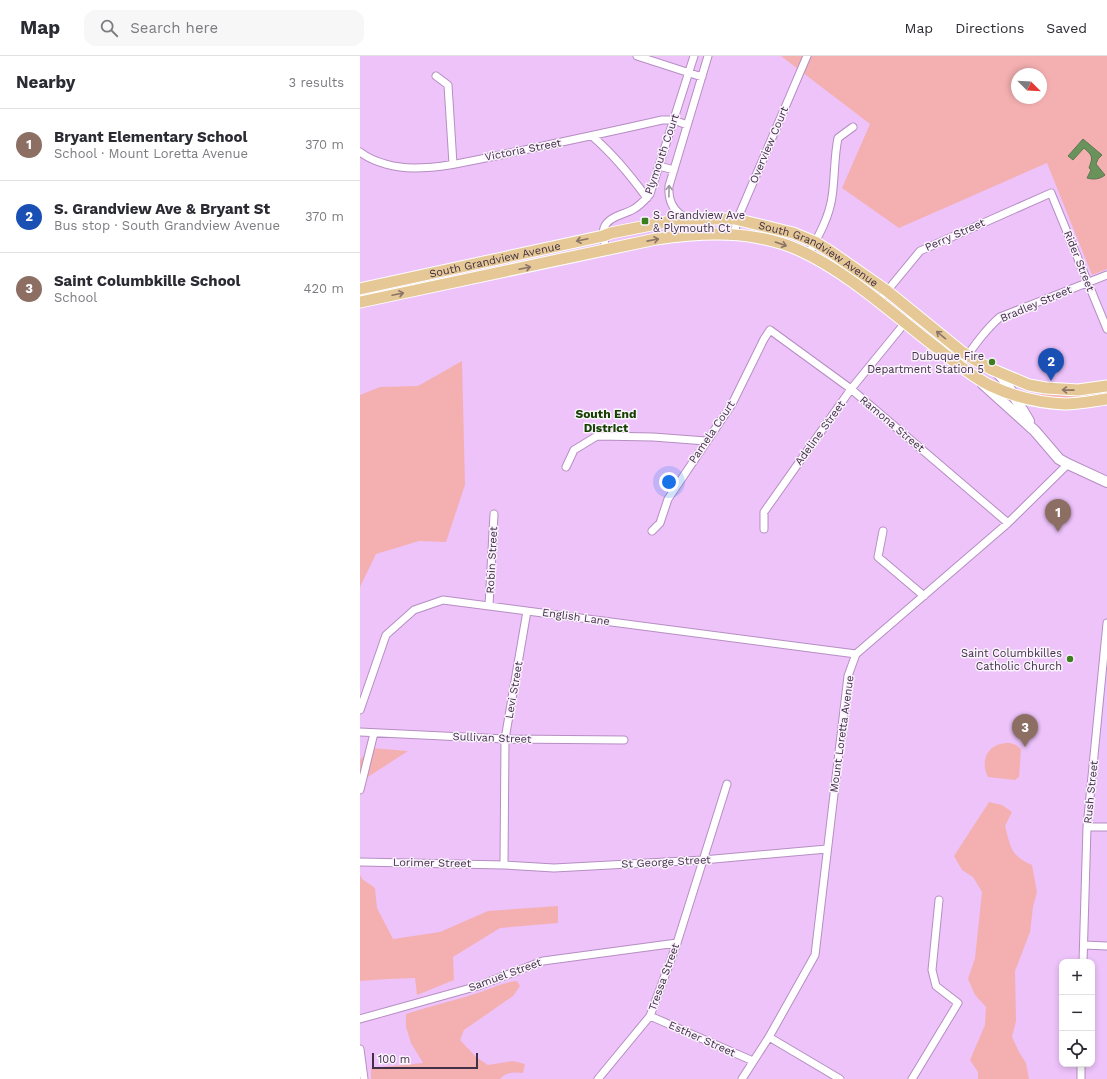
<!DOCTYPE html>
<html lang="en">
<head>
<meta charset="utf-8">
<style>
	body { margin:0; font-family:"Work Sans",sans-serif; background:#f7f7f7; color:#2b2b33 }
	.controls { position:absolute; right:12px; bottom:12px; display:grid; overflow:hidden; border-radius:8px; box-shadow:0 2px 6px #0003 }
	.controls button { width:36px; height:36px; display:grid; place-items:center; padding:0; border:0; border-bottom:1px solid #e1e1e2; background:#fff; color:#2b2b33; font:20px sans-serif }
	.compass { position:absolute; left:651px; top:12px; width:36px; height:36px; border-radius:50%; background:#fff; box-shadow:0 2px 6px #0003; rotate:114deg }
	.scale { position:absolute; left:12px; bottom:10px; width:106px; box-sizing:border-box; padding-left:4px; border:2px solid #413046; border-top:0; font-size:11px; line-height:14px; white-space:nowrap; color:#413046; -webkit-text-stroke:3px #faf2fd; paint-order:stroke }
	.you { position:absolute; left:309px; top:426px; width:14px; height:14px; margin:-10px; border:3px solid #fff; border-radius:50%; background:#1a73e8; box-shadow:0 0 0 6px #1a73e833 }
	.badge { display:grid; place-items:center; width:26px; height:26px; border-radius:50%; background:#3b7d1f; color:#fff; font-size:13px; font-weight:700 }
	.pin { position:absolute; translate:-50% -33px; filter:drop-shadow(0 1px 2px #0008) }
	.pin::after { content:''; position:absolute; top:21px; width:14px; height:12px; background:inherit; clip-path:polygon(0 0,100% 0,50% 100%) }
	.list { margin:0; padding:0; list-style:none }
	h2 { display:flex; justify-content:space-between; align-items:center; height:52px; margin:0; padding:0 16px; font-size:17px }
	h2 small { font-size:13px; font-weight:400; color:#7c7c81 }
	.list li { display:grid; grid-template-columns:26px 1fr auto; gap:12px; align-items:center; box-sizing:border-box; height:72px; padding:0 16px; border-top:1px solid #e1e1e2 }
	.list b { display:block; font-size:15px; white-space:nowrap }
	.list p { margin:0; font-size:13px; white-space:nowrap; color:#7c7c81 }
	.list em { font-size:13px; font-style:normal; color:#7c7c81 }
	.icon { flex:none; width:22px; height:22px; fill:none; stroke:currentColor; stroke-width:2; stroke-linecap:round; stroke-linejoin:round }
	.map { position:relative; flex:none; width:747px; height:1023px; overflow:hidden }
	header { display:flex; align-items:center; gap:24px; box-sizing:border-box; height:56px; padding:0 20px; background:#fff; border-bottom:1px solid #e1e1e2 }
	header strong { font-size:19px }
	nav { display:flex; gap:22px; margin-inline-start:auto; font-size:14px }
	.search { width:280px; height:36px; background:#f7f7f7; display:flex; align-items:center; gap:10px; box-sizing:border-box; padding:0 14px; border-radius:12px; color:#7c7c81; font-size:15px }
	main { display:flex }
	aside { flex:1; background:#fff }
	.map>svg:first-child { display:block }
	.green { fill:#f4b0b1; fill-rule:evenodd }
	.water { fill:#69935b; stroke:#5d7555 }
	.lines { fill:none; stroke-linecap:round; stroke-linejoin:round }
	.minor-casing { stroke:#b68ec2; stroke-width:9 }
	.secondary-casing { stroke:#b68ec2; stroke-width:12 }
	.primary-casing { stroke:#fff; stroke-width:13 }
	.minor { stroke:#fff; stroke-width:7 }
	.secondary { stroke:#fff; stroke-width:10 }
	.primary { stroke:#e5c895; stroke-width:11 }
	.oneway { stroke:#a098a2 }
	.oneway2 { stroke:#8b746a }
	.poi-dot { fill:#3b7d1f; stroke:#faf2fd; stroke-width:1.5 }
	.labels { text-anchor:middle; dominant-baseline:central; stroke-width:3; stroke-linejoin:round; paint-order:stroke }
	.street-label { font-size:11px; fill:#413046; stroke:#faf2fd }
	.poi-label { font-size:11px; fill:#413046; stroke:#faf2fd; text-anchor:end }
	.neighbourhood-label { font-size:12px; font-weight:bold; fill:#164102; stroke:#faf2fd }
</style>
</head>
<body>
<header>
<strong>Map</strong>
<div class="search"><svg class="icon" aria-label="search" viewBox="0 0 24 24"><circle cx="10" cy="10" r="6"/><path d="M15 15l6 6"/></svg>Search here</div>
<nav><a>Map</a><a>Directions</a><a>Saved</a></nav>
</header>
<main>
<aside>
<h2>Nearby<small>3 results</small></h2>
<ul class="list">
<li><span class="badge" style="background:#8d6e63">1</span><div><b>Bryant Elementary School</b><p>School · Mount Loretta Avenue</p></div><em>370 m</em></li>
<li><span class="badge" style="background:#1a4fb4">2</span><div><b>S. Grandview Ave &amp; Bryant St</b><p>Bus stop · South Grandview Avenue</p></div><em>370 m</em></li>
<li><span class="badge" style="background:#8d6e63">3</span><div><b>Saint Columbkille School</b><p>School</p></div><em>420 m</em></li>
</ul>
</aside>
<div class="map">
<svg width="747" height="1023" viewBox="0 0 747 1023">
	<rect width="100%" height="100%" fill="#edc3fa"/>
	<!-- green -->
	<path class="green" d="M421,0H747V213L732,219L687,107L539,172L482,132L510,68ZM657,18H681V42H657Z
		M102,305L105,429L86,486L59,485L16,498L0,531V339L20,331L58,330Z
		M681,335H747V340C724,342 703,344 681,340Z
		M650,687L656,689L661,693L659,721L655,724L628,721C619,703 629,686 650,687Z
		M11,692L48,695L0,726V704Z
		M629,746L642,749L652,756L645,770C651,792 650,799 672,809L677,836L673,851L670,876L655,915L656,965L652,981L659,996L666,1007L669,1023H618V1016L610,1004L625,969L626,951L615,939L608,923L615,902L622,836L613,821L602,814L594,800Z
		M0,819L2,823L15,832L17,852L33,883L80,876L128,855L198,850V867L140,872L93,901L94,924L57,939L55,922L28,923L0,925Z
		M157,925L160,930L153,940L104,974L100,984L116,1001L128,1009L153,1005L165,1008L163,1017C154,1016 146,1016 140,1023H11V1012L63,1007L51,987L46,971V958C71,950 96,944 121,936C133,932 144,926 157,925Z"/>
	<!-- water -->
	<path class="water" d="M723,83L742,99L738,103L736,108L745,119C740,123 734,124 727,122L731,114L729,112C733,101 733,100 724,92L713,104L708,100Z"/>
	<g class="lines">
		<defs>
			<path id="minor" d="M277,0L342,21
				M76,20L88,29L93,108
				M232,80C253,98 271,120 287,142
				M0,96C14,107 37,112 54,112C85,112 115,104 145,98C197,87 250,76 302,64H314L327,69
				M299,110L314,114
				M321,160V180
				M327,162C313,156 308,144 309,130L348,0
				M374,179L377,164L447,0
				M246,194C245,188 242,179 244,172C248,161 262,159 272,154C280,150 285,144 290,138L334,0
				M448,199C458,181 469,162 472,141C475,121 474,101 478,82L493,71
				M518,246L560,195L691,137L747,273
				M600,310C612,293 624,275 640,261L747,219
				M206,411L214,394L237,380L293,381L346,385
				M404,473V456L491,333L553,257
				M292,475L300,467L308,443L372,348L404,283L410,274L491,333L648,467
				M523,475L518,501L564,540
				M129,549L134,458
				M0,654L26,579L54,554L83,544L496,598
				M0,676L145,683L264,684
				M0,734L14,677
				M727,771H747
				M0,806L144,809L194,812L343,804L467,793
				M144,809L145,683L167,555
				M724,889L747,890
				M723,906L727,771L747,567
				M290,960L393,1005
				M0,963L118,930L183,905L317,887
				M409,981L480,1023
				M0,993L4,1023
				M238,1023L290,960L317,887L367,728
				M382,1023L409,981L455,899L488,620L496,598L648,467L708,408
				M552,1023L598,947L576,930L572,914L579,844
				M721,1023V1008"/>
			<path id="secondary" d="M637,316L645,325L669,365
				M623,328L675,375L699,403L708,408L747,426"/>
			<g id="primary">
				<path id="s1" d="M0,233L243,180L251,177L321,163H375L433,177L455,186L471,196L527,235L602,296L631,313L669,329L686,332L718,334L747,330"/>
				<path d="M0,246L296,183C344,176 393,174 439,194C488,216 534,259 577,292C593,305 610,319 629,329C652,340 679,347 705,348C719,348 733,345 747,343"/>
			</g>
		</defs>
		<!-- minor casing -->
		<use href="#minor" class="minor-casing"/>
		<!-- secondary casing -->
		<use href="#secondary" class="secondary-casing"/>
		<!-- primary casing -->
		<use href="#primary" class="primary-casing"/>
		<!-- minor -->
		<use href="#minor" class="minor"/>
		<!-- secondary -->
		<use href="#secondary" class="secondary"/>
		<!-- primary -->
		<use href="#primary" class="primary"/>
	</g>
	<!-- one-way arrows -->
	<defs><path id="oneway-shaft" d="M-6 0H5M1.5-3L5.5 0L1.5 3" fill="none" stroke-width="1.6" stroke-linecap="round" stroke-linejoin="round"/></defs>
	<use class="oneway" href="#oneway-shaft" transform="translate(309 135) rotate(-89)"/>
	<g class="oneway2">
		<use href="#oneway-shaft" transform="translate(222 184) rotate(168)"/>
		<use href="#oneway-shaft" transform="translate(293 184) rotate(-11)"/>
		<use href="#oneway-shaft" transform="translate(421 188) rotate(19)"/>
		<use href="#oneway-shaft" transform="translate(165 212) rotate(-12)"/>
		<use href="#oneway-shaft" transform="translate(38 238) rotate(-12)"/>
		<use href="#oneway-shaft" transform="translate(581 279) rotate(-141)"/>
		<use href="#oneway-shaft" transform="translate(708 334) rotate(-179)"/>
	</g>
	<!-- markers -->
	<g class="poi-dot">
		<rect x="281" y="161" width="8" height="8" rx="2"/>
		<circle cx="632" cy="306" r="4"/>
		<circle cx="710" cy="603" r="4"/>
	</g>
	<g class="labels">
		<!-- street labels -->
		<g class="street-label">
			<text transform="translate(409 89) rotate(-67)">Overview Court</text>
			<text transform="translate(163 94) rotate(-11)">Victoria Street</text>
			<text transform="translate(302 98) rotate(-71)">Plymouth Court</text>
			<text transform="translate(595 179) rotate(-24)">Perry Street</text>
			<text stroke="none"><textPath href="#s1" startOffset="474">South Grandview Avenue</textPath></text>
			<text stroke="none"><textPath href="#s1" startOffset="138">South Grandview Avenue</textPath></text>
			<text transform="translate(719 205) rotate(68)">Rider Street</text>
			<text transform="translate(676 248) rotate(-23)">Bradley Street</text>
			<text transform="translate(532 368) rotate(40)">Ramona Street</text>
			<text transform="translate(352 376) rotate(-56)">Pamela Court</text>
			<text transform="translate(460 377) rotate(-54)">Adeline Street</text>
			<text transform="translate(132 504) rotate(-87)">Robin Street</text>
			<text transform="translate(216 561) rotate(8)">English Lane</text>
			<text transform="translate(154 634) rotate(-80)">Levi Street</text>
			<text transform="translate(482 678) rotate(-82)">Mount Loretta Avenue</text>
			<text transform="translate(132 682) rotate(2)">Sullivan Street</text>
			<text transform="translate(731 736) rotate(-84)">Rush Street</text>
			<text transform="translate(306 806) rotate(-3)">St George Street</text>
			<text transform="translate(72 807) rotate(1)">Lorimer Street</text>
			<text transform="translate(145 919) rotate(-20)">Samuel Street</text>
			<text transform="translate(304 921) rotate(-70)">Tressa Street</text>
			<text transform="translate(342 983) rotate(24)">Esther Street</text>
		</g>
		<!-- poi labels -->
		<g class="poi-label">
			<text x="293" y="159" text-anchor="start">S. Grandview Ave<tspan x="293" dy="13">&amp; Plymouth Ct</tspan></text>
			<text x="624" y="300">Dubuque Fire<tspan x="624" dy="13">Department Station 5</tspan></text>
			<text x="702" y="597">Saint Columbkilles<tspan x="702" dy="13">Catholic Church</tspan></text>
		</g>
		<!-- neighbourhood labels -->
		<g class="neighbourhood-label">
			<text x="246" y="358">South End<tspan x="246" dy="14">District</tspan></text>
		</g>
	</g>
</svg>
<div class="controls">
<button>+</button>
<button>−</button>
<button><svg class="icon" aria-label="locate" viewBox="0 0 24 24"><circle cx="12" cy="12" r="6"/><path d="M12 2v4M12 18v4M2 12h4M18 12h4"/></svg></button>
</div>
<svg class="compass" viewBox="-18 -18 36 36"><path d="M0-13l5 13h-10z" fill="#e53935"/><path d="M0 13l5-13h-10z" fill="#7c7c81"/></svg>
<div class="scale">100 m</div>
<div class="you"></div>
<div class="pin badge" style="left:698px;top:476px;background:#8d6e63">1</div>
<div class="pin badge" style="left:691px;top:325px;background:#1a4fb4">2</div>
<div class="pin badge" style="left:665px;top:691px;background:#8d6e63">3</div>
</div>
</main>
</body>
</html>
